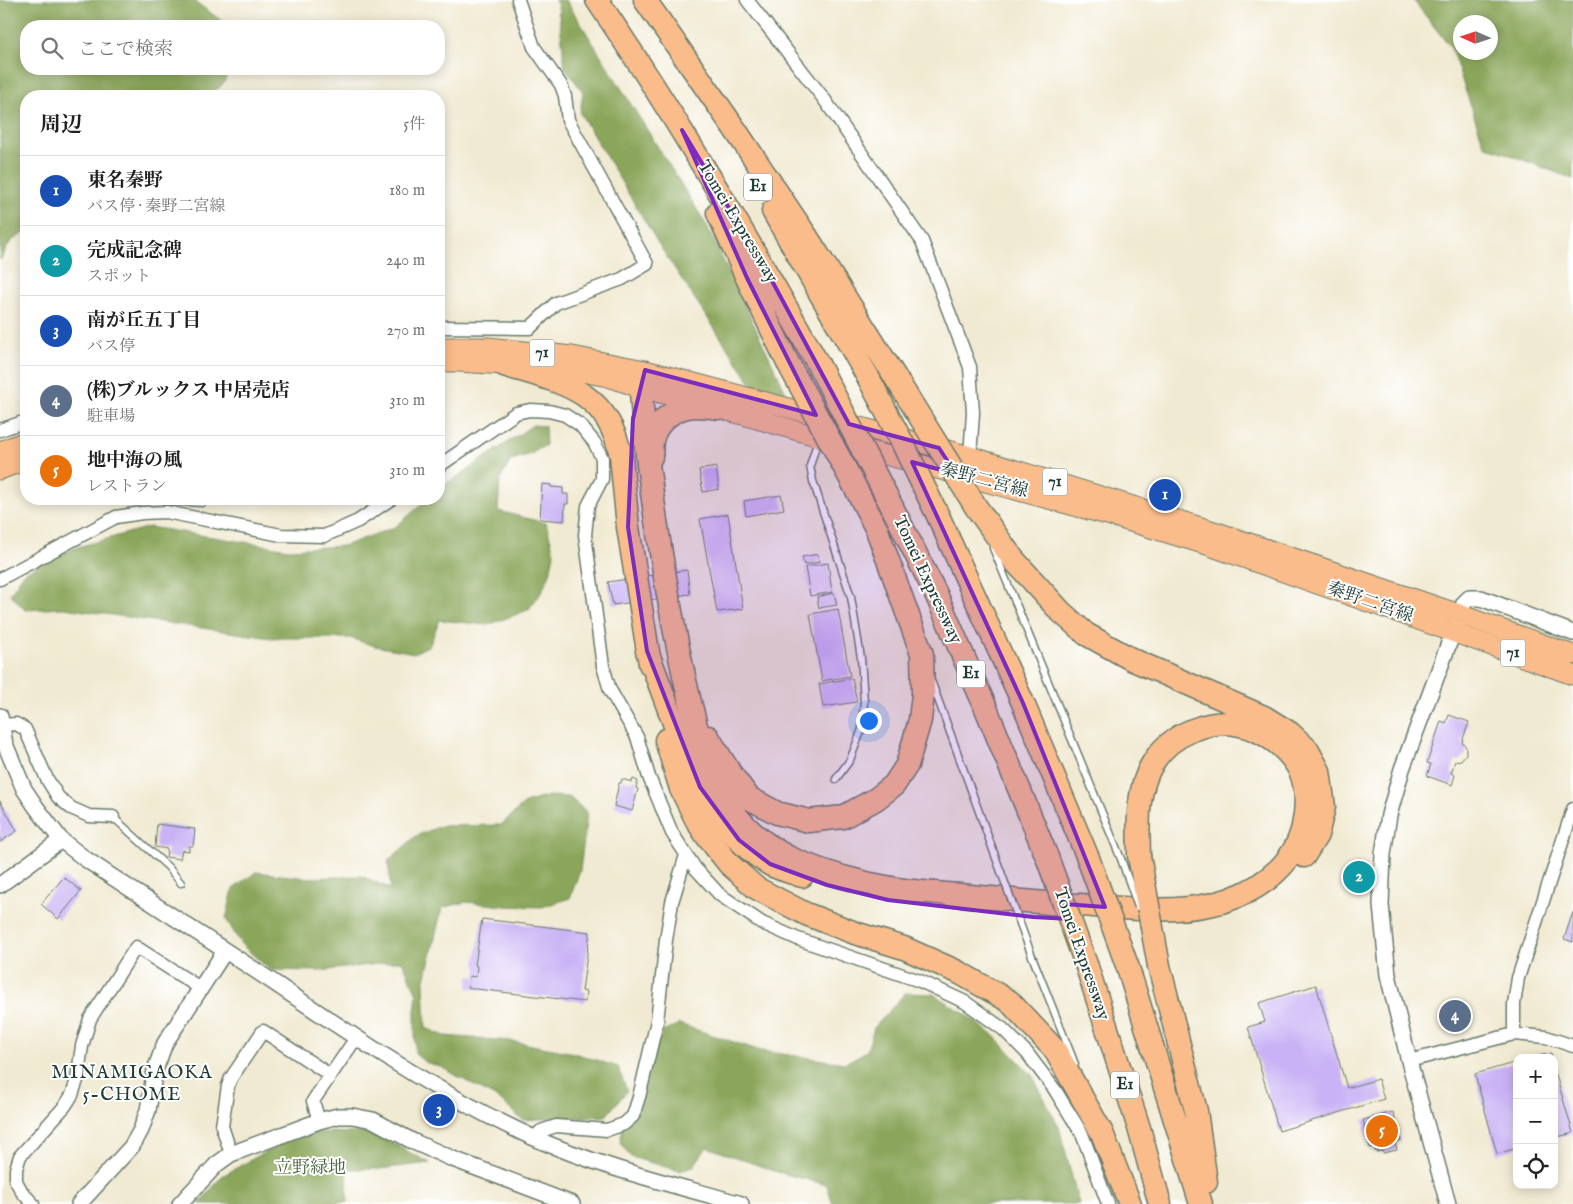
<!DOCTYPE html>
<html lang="ja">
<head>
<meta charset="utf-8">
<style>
	body { margin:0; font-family:"IM FELL English","Noto Serif JP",serif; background:#f2f2f2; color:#222 }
	.controls { position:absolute; right:15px; bottom:15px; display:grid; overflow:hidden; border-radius:10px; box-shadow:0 2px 12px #0003 }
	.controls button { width:45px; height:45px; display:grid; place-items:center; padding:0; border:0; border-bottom:1px solid #e0e0e0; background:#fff; color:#222; font:25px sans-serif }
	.compass { position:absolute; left:1453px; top:15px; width:45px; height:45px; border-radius:50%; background:#fff; box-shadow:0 2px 12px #0003; rotate:273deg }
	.you { position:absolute; left:868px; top:720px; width:18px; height:18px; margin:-12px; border:4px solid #fff; border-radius:50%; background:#1a73e8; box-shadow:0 0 0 8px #1a73e833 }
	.badge { display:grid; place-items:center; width:32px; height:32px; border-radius:50%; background:#b45309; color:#fff; font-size:16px; font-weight:700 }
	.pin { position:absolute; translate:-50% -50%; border:2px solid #fff; box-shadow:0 1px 5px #0006 }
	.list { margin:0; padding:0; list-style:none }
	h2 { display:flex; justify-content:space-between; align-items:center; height:65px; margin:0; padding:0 20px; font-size:21px }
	h2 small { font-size:16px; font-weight:400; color:#767676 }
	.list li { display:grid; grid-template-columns:32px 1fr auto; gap:15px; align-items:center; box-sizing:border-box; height:70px; padding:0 20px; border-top:1px solid #e0e0e0 }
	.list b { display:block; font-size:19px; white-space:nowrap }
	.list p { margin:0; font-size:16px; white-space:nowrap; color:#767676 }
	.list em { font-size:16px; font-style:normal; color:#767676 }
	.icon { flex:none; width:28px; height:28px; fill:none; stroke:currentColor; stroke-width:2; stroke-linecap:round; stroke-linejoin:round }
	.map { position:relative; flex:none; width:1573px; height:1204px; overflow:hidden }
	.search { position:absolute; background:#fff; box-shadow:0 2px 12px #0003; left:20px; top:20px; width:425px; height:55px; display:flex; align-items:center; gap:12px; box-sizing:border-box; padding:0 18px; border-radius:20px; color:#767676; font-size:19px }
	.panel { position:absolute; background:#fff; box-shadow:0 2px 12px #0003; left:20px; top:90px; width:425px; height:415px; border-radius:20px }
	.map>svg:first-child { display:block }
	.forest { fill:#8aa65a; stroke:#547247; fill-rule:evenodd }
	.building { fill:#c9b2f5 }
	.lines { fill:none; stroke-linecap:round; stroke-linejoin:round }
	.service-casing { stroke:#687a6b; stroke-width:9 }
	.minor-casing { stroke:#687a6b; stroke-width:15 }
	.tertiary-casing { stroke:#687a6b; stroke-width:18 }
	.primary-casing { stroke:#687a6b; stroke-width:21 }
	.motorway-casing { stroke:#687a6b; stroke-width:25 }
	.service { stroke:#fff; stroke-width:6 }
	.minor { stroke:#fff; stroke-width:12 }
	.tertiary { stroke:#fff; stroke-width:15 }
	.primary { stroke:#fabc8b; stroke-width:19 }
	.motorway { stroke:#fabc8b; stroke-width:22 }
	.service-bridge-casing { stroke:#687a6b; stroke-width:9; stroke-linecap:butt }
	.motorway-bridge-casing { stroke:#687a6b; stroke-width:25; stroke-linecap:butt }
	.service-bridge { stroke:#fff; stroke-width:6 }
	.motorway-bridge { stroke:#fabc8b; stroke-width:22 }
	.marked { fill:#7b2cbf; fill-opacity:0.2; stroke:#7b2cbf; stroke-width:4; stroke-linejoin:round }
	.labels { text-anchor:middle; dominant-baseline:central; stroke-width:4; stroke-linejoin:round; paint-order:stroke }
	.shield { fill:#fff; stroke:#627771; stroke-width:1 }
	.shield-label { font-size:16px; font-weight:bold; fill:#1f3d34 }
	.street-label { font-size:18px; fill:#1f3d34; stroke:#fff }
	.park-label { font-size:18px; fill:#4a6442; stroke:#fff }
	.neighbourhood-label { font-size:19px; letter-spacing:1px; fill:#1f3d34; stroke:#fff }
</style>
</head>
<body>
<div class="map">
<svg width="1573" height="1204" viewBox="0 0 1573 1204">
	<rect width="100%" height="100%" fill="#fff"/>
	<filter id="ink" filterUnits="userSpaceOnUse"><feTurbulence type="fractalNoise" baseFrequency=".02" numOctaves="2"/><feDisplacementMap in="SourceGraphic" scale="10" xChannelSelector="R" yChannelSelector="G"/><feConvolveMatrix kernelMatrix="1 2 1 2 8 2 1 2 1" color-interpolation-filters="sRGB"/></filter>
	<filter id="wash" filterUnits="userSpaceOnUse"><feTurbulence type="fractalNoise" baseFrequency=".0096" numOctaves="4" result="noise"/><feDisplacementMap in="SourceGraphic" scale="20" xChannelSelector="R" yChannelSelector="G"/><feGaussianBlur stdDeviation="1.12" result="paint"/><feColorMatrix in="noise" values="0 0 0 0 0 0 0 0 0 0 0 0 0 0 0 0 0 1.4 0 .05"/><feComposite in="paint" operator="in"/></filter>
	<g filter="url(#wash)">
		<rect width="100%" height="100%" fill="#f1ead2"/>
		<!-- forest -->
		<path class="forest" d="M0,0H193L223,22L225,26H26V69H229C224,88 220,87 204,96H26V232L11,241L0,260Z
			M555,0H566L706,224L786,392L753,386L661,248L580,113L583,92L565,68L558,6Z
			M1413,0H1573V179L1484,145L1451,48ZM1460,22H1490V52H1460Z
			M533,425L545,426L546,445L531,454L511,460L500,480L498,511L546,523L554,553L550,574L541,593L528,610L488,625L439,620L430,645L414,653L375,646L350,638H271L64,608L25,610L10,594L24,573L48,559L78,547L149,527L289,549L343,546L395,527L428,499H439V490L445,485Z
			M549,796L569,797L587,812L580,871L570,898L542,907L505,906L466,902L442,908L424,984L426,1028L445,1036L510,1041L574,1053L618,1067L627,1091L606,1116L522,1120L500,1100L441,1067L425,1062L415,1054V1011L417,994L402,961L319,971L270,970L241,944L226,919L233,889L256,872L307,878L361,876L391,889L388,861L416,836L441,826L501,825L525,803Z
			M905,993L933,994L965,1014L993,1035L1032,1075L1059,1127L1079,1204H833L827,1185L774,1171L707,1147L693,1167L680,1171L631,1157L620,1143L623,1126L650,1053L663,1032L679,1024L761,1051L845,1063L867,1051L874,1028Z
			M301,1132L372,1133L430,1163L380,1169H347L348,1202L303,1204H199L222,1176Z"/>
		<g id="blocks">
			<!-- building -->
			<path class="building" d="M716,467L719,489L703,492L699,470Z
				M542,484L551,485V487L563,488V494H568V504H565L564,521L540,519Z
				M781,495L784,509L746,516L744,501Z
				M728,514L743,609L717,612L700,519Z
				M818,554L819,562L804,565L802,557Z
				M828,563L832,592L810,596L805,567Z
				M687,570L690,594L613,605L608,582Z
				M834,593L837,605L819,608L817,597Z
				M838,609L850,676L822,681L810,614Z
				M852,678L857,702L823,707L819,684Z
				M1449,715L1469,722L1462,742L1466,747V754L1461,760L1455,761L1451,773L1455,775L1452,785L1427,776L1431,764L1427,763L1441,721L1446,723Z
				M622,779L632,782L633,779L638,781L636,788L638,789L632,811L614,806L619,783H621Z
				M0,801L17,831L0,842Z
				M157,824L195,829L193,846H189V851L182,850L180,859L166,857L167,849L155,847Z
				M64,877L81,891L58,919L41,904Z
				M1573,912V942L1564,939Z
				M482,919L590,932L582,991L586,992L585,1002L468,988L469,976L476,977L477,966L475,965Z
				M1316,985L1347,1088L1378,1079L1384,1099L1279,1131L1248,1027L1265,1022L1259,1003Z
				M1551,1053L1552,1058H1534V1057Z
				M1517,1062V1148L1497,1154L1475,1074Z
				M1554,1068L1573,1133L1554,1138Z
				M1393,1112L1401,1141L1395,1143L1397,1150L1383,1153L1382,1151L1376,1152L1374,1147L1370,1148L1363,1120Z"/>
		</g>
	</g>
	<g filter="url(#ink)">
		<use href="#blocks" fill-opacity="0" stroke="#687a6b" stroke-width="1"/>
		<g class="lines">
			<defs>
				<path id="service" d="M818,439L810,466L813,481L851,597L861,658L864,701L862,729L850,760L836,779
					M164,499L165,501L202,503L200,499
					M993,548L1121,859
					M932,683L1001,872
					M113,817L168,867L181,883
					M1032,956L1075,1064"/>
				<path id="minor" d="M747,0L824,99L922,241L970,367L973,413L970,456
					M439,327L530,328L556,303L622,279L647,264L568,120L565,96L561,85L534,47L518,0
					M0,430L26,421
					M439,466L516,413L530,410L549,411L565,415L580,425L594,442L602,458V479L588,506L585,535L603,666L610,690L637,737L649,777L672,833L695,868L720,895L762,923L798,939L920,981L965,1002L1003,1029L1027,1053L1055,1090L1082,1134L1108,1204
					M0,579L116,517L142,513L166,512L281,535L324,536L358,521L391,499
					M1,725L16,724L25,729L47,779L58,797L71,808L89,816L113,817
					M1514,1034V1004L1518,978L1573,809
					M1409,1061L1514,1034L1546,1037L1573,1046
					M319,1121L313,1101L356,1038
					M534,1138L541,1131L556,1126L607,1130L624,1124L633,1116L639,1097L657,1021L666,940L672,902L686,855
					M231,1154L222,1126L228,1086L231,1078L263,1031L330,1075
					M33,1204L22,1192L16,1181V1169L20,1156L65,1106L72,1095L77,1080L82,1046L90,1019L136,947L200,988"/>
				<path id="tertiary" d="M0,716L5,744L24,789L36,807L61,840L84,858C146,900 210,940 273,982C357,1039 440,1095 532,1137C599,1167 671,1184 741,1204
					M0,885L61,840
					M79,1204L132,1146L141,1130L148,1110L155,1070L165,1043L225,951
					M180,1204L217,1164L231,1154L319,1121L338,1116H352L373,1120L414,1142L453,1159L572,1204
					M1448,1204L1409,1061L1388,975L1381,905L1383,854L1389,815L1402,769L1464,603L1469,598H1481L1573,633"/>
				<path id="primary" d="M439,347H488L572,356L645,370L970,456L1214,531L1459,614L1573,655
					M439,362H459L504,365H544L608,377L641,388L718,408L819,437L1104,514L1210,546L1573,675
					M0,451L26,441
					M0,470L26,460"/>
				<path id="motorway" d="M597,0C677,118 749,240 818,364
					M645,0L732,125L807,237L897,380
					M773,211L868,377
					M718,213L747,278L787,361
					M504,365C562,383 607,389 621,456L628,527L650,664
					M641,388C643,437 651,486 658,534C667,592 677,649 691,706C698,732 705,770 719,793C724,800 731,808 736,815C751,834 775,852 797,861C826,873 861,883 892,888C915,892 938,893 961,895C1001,899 1041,903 1080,905C1124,908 1169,914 1213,904C1253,895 1294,868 1303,826C1307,807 1308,789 1300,771C1289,749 1264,730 1240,725C1210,718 1171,734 1154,761C1136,789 1138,823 1139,856
					M651,457C652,451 651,446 652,441C656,421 675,407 695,406C702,406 711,407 718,408
					M886,495L936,594L985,706L1047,857
					M976,507L1013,559L1060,611L1086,634L1131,659L1264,717L1290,733L1307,749L1319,771L1324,807L1317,835L1304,856
					M940,520L1023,703L1088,858
					M647,651L692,771C709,807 734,842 769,864C778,869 791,872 802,876
					M708,737L731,774L749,798L777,813L809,821L843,817L876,799L894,785L907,765L920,720L923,694L922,654L877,530L854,485
					M666,740L681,789L697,821L706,835L729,864L756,888L806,914L855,933L904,948L958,972L1009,1001L1055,1050L1102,1133L1130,1204
					M1159,966L1196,1111L1206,1182
					M1087,967L1139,1128L1160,1204
					M1128,968L1201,1204"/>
			</defs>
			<!-- service casing -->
			<use href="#service" class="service-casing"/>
			<!-- minor casing -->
			<use href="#minor" class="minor-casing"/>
			<!-- tertiary casing -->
			<use href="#tertiary" class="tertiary-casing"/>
			<!-- primary casing -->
			<use href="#primary" class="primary-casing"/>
			<!-- motorway casing -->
			<use href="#motorway" class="motorway-casing"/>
			<!-- service -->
			<use href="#service" class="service"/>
			<!-- minor -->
			<use href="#minor" class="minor"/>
			<!-- tertiary -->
			<use href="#tertiary" class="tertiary"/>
			<!-- primary -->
			<use href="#primary" class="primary"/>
			<!-- motorway -->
			<use href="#motorway" class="motorway"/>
			<defs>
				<path id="service-bridge" d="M1121,859L1138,907
					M1001,872L1032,956"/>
				<path id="motorway-bridge" d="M787,361L854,485
					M818,364L886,495
					M868,377L903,444L940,520
					M897,380L976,507
					M1139,856L1159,966
					M1047,857L1087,967
					M1088,858L1128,968"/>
			</defs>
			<!-- service-bridge casing -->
			<use href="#service-bridge" class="service-bridge-casing"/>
			<!-- motorway-bridge casing -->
			<use href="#motorway-bridge" class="motorway-bridge-casing"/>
			<!-- service-bridge -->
			<use href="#service-bridge" class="service-bridge"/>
			<!-- motorway-bridge -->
			<use href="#motorway-bridge" class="motorway-bridge"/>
		</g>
	</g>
	<!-- marked area -->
	<path class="marked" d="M682,130L764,266L849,424L939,448L956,474L912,462L1023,703L1105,907L1064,904L1070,919L1033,917L888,900L827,885L770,864L739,840L700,787L647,651L628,527L633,419L645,370L816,415L747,278Z"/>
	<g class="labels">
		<!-- shield labels -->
		<g class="shield">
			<rect x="744" y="173.5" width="28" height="27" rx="4"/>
			<rect x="529.5" y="339.5" width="25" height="27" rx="4"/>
			<rect x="1042.5" y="468.5" width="25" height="27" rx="4"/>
			<rect x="1500.5" y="639.5" width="25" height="27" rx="4"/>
			<rect x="957" y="660.5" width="28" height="27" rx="4"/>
			<rect x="1111" y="1071.5" width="28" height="27" rx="4"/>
		</g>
		<g class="shield-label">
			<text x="758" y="187">E1</text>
			<text x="542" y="353">71</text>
			<text x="1055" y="482">71</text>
			<text x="1513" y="653">71</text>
			<text x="971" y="674">E1</text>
			<text x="1125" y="1085">E1</text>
		</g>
		<!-- street labels -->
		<g class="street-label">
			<text transform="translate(737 222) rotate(59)">Tomei Expressway</text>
			<text transform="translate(984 481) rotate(15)">秦野二宮線</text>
			<text transform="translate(927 580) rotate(65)">Tomei Expressway</text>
			<text transform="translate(1370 603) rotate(19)">秦野二宮線</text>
			<text transform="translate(1081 954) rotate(71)">Tomei Expressway</text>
		</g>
		<!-- park labels -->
		<g class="park-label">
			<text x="310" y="1168">立野緑地</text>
		</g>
		<!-- neighbourhood labels -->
		<g class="neighbourhood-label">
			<text x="132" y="1073">MINAMIGAOKA<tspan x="132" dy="22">5-CHOME</tspan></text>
		</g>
	</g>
</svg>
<div class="controls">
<button>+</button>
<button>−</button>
<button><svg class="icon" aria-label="locate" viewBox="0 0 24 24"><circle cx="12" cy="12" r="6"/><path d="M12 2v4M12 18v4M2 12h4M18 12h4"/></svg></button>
</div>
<svg class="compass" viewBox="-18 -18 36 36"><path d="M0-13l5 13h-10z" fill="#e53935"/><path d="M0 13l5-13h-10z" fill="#767676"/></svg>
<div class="you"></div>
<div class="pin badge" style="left:1165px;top:495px;background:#1a4fb4">1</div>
<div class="pin badge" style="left:1359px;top:877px;background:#0f9aa8">2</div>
<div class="pin badge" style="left:439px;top:1110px;background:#1a4fb4">3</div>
<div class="pin badge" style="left:1455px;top:1016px;background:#5c6f8a">4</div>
<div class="pin badge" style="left:1382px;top:1131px;background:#e8710a">5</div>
<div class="search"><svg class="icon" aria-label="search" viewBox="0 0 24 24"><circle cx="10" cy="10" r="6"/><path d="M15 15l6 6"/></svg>ここで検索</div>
<section class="panel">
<h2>周辺<small>5件</small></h2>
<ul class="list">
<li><span class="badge" style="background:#1a4fb4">1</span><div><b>東名秦野</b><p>バス停 · 秦野二宮線</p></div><em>180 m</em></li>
<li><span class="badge" style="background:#0f9aa8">2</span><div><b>完成記念碑</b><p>スポット</p></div><em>240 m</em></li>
<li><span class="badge" style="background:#1a4fb4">3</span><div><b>南が丘五丁目</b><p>バス停</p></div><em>270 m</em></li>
<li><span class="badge" style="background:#5c6f8a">4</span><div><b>(株)ブルックス 中居売店</b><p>駐車場</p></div><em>310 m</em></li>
<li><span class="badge" style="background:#e8710a">5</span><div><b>地中海の風</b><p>レストラン</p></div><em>310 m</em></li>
</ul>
</section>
</div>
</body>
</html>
